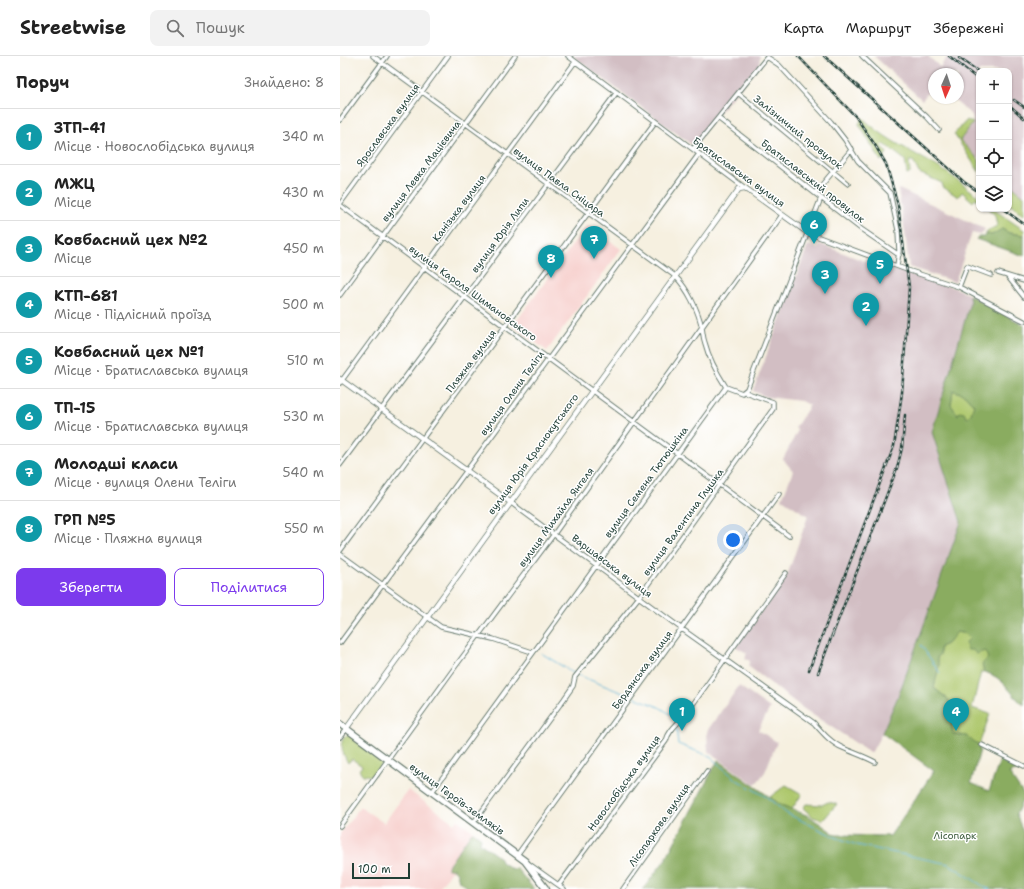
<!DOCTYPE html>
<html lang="uk">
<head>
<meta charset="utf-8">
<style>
	body { margin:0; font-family:"Shantell Sans",sans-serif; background:#f2f2f2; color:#222 }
	.controls { position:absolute; right:12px; top:12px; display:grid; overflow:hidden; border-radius:8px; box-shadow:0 1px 3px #0004 }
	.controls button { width:36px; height:36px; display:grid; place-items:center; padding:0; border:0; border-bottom:1px solid #e0e0e0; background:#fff; color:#222; font:20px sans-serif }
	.compass { position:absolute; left:588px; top:12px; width:36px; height:36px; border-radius:50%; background:#fff; box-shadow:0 1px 3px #0004; rotate:183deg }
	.scale { position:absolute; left:12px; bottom:10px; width:58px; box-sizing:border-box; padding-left:4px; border:2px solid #1f3d34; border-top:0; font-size:11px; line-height:14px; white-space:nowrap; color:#1f3d34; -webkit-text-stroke:3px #fff; paint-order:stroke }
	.you { position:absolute; left:393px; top:484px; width:14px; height:14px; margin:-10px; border:3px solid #fff; border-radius:50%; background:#1a73e8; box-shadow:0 0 0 6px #1a73e833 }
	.badge { display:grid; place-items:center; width:26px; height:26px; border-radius:50%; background:#7c3aed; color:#fff; font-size:13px; font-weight:700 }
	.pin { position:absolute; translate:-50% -33px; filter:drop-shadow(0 1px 2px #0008) }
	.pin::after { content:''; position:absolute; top:21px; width:14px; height:12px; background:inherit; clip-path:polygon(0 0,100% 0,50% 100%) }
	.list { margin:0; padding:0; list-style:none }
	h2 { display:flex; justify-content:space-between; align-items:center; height:52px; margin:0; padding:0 16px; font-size:17px }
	h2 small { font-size:13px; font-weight:400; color:#767676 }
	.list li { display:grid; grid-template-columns:26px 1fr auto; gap:12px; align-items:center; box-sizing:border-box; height:56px; padding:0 16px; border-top:1px solid #e0e0e0 }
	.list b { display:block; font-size:15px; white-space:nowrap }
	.list p { margin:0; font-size:13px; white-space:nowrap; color:#767676 }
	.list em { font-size:13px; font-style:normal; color:#767676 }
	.actions { display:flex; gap:8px; padding:12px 16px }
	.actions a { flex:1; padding:9px 0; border:1px solid #7c3aed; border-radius:8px; text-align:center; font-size:14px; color:#7c3aed }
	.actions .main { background:#7c3aed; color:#fff }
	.icon { flex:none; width:22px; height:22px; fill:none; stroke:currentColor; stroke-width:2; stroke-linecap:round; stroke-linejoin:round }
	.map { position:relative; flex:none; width:684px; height:833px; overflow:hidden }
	header { display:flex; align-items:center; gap:24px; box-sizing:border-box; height:56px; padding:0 20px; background:#fff; border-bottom:1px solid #e0e0e0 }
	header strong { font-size:19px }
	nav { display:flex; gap:22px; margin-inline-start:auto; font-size:14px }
	.search { width:280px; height:36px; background:#f2f2f2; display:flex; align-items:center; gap:10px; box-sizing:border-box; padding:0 14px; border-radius:8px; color:#767676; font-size:15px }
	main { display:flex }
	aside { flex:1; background:#fff }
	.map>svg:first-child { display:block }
	.built { fill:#f7d0cd }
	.industrial { fill:#d2bec3 }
	.green { fill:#adc76c; stroke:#668250 }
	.forest { fill:#8aac60; stroke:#54744a; fill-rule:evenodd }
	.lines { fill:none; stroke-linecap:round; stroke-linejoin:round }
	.stream { stroke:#5ab3d8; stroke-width:1 }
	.minor-casing { stroke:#6a7c70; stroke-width:5.5 }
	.tertiary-casing { stroke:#6a7c70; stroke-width:6 }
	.primary-casing { stroke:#6a7c70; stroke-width:8 }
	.minor { stroke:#fff; stroke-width:3.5 }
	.tertiary { stroke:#fff; stroke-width:4.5 }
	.primary { stroke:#fff; stroke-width:5.5 }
	.rail-casing { stroke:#1f3d34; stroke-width:2.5 }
	.rail { stroke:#fff; stroke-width:1; stroke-dasharray:3; stroke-linecap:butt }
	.labels { text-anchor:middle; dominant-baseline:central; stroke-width:3; stroke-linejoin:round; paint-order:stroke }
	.street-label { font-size:10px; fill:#1f3d34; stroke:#fff }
	.park-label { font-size:10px; fill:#426042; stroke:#fff }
</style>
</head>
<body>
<header>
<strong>Streetwise</strong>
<div class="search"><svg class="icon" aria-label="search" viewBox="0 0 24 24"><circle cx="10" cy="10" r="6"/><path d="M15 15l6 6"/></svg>Пошук</div>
<nav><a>Карта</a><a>Маршрут</a><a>Збережені</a></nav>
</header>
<main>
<aside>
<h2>Поруч<small>Знайдено: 8</small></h2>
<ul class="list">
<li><span class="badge" style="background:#0f9aa8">1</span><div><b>ЗТП-41</b><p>Місце · Новослобідська вулиця</p></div><em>340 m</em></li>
<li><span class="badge" style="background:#0f9aa8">2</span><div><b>МЖЦ</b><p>Місце</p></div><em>430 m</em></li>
<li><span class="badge" style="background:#0f9aa8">3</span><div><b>Ковбасний цех №2</b><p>Місце</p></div><em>450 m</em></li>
<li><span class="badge" style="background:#0f9aa8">4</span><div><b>КТП-681</b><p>Місце · Підлісний проїзд</p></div><em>500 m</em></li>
<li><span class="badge" style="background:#0f9aa8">5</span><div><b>Ковбасний цех №1</b><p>Місце · Братиславська вулиця</p></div><em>510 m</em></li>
<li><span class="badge" style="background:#0f9aa8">6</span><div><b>ТП-15</b><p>Місце · Братиславська вулиця</p></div><em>530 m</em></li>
<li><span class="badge" style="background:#0f9aa8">7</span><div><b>Молодші класи</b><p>Місце · вулиця Олени Теліги</p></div><em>540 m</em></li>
<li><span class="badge" style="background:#0f9aa8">8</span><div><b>ГРП №5</b><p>Місце · Пляжна вулиця</p></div><em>550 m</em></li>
</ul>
<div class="actions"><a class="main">Зберегти</a><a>Поділитися</a></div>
</aside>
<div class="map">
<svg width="684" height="833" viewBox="0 0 684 833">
	<rect width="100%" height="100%" fill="#fff"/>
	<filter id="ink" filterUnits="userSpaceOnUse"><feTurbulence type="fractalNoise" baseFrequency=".025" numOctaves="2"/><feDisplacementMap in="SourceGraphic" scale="8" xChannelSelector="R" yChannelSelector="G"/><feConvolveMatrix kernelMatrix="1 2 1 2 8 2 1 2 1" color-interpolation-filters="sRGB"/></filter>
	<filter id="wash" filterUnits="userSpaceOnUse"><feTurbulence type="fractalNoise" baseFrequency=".012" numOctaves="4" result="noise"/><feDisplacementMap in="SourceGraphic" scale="16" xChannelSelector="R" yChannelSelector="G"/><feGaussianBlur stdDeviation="0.9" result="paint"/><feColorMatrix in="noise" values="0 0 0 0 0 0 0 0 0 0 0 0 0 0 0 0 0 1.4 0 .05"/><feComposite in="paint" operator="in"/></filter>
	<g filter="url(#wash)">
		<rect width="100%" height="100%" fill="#f6f0e0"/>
		<!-- built -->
		<path class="built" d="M247,169L281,193L207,295L173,270Z
			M68,734L114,767L118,764L138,779L98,833H0V778L20,751L44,767Z"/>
		<!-- industrial -->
		<path class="industrial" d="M233,0H420V1L419,9L352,89Z
			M534,0H588L600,11L608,0H684V140L669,128V15H639V104L620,84L633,66L632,59L611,42H618V18H594V29L582,44Z
			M559,133L645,173L641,179L632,177L615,226L569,211L565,176L558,135Z
			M480,188L524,205L526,204L618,233L629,239L630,247L592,376L621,466L559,638L542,677L531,697L464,653L408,610L410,605L405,602L407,597L396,591L448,517L468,460L442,443L453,415L443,403L458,374L455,372L470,349L461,345L427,341L413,335L468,189L478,193Z
			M399,630L430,652L418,674L437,686L425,716L415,729L368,695L367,675Z"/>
		<!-- green -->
		<path class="green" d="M522,61C540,80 564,91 586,104C605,114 623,128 639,141V147L636,142L633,146L622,136L618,141L603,131L602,127L579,117L573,105H569L570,117L567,118L565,104L544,88L542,90L547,97L541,105L519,68Z
			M627,64L633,67L620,84L639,104V116L614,78Z
			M669,128L684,140V159L669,148Z
			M648,153H653L684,174V179L669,177L662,173L652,179L646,178L647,175L657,170L655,159Z
			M613,334L625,339L634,349L631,358L627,362L619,360L611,349Z
			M616,576L626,578L631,582L629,585L645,595L648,602L643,612L644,616H641L632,652L650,658L639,689L626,680L613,678L611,669L617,666L611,655L609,644L594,632L599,609L597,601L600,599V591L607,588Z
			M10,679L43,704V707L33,720L23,719L19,714L22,710L12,703L8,707C2,696 0,691 5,680Z
			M446,729L462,738L452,753L441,749L430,741Z
			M488,746L497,748L483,764L473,761L463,752L466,748L482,749Z"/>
		<!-- forest -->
		<path class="forest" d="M662,173L669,177L684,179V200L636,183L639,181H645L646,178L652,179Z
			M629,239L684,269V649C669,638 665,621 644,616L642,608L648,602L645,595L636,598L633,594H628L625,587L630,582L626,578L617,576L607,588L600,591V599L597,601L599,609L594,632L609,644L611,655L617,666L611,669L613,678L626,680L639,689L640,694L631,727L649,735L660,704L679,714L669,717L684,739V742L676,758L684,778V833H303L325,804L378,704L441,749L469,760L496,779L550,780L594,715L542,677L559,638L621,466L592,376L630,247ZM613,334L625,339L634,349L631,358L627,362L624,357L619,356L618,359L611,349Z
			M133,776L141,782L140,787L160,802L161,806L172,813L176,812L194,833H130L119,825L117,817L114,813H108V810L131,777Z"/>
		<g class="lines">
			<!-- stream -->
			<path class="stream" d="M581,589L600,617
				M201,597L235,618
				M238,619L290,640
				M294,641L319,651L335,661L336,667
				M336,671L338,688L369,700L397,724L428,742L446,757L495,781L517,789L609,808L646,832L650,833"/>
		</g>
	</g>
	<g filter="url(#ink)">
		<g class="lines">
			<defs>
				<path id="minor" d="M33,0L335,220C348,233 358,254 362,272C363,277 363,282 365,287C369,303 377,317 386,331
					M228,0L405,132
					M522,0L587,61L599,74
					M398,37L508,128
					M378,62L521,173L559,199
					M0,64L47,0
					M353,93L427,1L439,9L491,66L505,84L518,105L550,137L558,174L559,195L557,210
					M475,137L512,93
					M0,148L108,0
					M0,149L449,480
					M468,177L567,214L619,231L684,265
					M658,217L684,225
					M668,221L684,241
					M619,231L627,210L651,219
					M0,239L175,0
					M0,327L235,6
					M386,331L402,337L407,333L481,142
					M0,409L277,36
					M170,446L342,573L474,667C482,676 491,687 503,692C514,697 524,700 535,706
					M0,495L315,66
					M0,498L101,571L153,583L192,596
					M0,587L359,98
					M0,681L6,673
					M642,689L684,710
					M92,736L386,331
					M134,766L224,643L233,630L235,621L299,541L433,353V346L405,336
					M0,770L115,611L214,478L442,159
					M177,799L439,438
					M189,808L224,833
					M219,829L326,685C329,673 339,667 346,658L446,517
					M283,833L367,715"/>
				<path id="tertiary" d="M0,323L170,446
					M6,673L399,133L405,132L468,177"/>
				<path id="primary" d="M0,668L185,805L206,833"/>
			</defs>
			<!-- minor casing -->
			<use href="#minor" class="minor-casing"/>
			<!-- tertiary casing -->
			<use href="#tertiary" class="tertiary-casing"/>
			<!-- primary casing -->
			<use href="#primary" class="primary-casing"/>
			<!-- minor -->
			<use href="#minor" class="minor"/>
			<!-- tertiary -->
			<use href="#tertiary" class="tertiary"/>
			<!-- primary -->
			<use href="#primary" class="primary"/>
			<defs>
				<path id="rail" d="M458,0L516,61L535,89L546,108L558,149L569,231L562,337L554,390L469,614
					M484,0L624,126L639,136
					M609,0L639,24
					M619,2L639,16
					M674,44L684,51
					M669,49L684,62
					M663,153L684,168
					M492,580L557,412L562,392L565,359
					M478,617L494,574"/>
			</defs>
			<!-- rail casing -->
			<use href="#rail" class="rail-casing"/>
			<!-- rail -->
			<use href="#rail" class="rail"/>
		</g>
	</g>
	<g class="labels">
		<!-- street labels -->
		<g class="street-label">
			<text transform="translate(48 69) rotate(-54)">Ярославська вулиця</text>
			<text transform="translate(458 76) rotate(39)">Залізничний провулок</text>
			<text transform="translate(81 115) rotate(-53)">вулиця Левка Мацієвича</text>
			<text transform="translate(399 116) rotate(36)">Братиславська вулиця</text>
			<text transform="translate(473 125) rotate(38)">Братиславський провулок</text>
			<text transform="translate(219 126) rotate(36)">вулиця Павла Сніцара</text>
			<text transform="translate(119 152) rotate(-53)">Канізька вулиця</text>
			<text transform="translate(160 179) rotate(-54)">вулиця Юрія Липи</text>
			<text transform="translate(133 237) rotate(36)">вулиця Кароля Шимановського</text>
			<text transform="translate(131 305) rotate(-53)">Пляжна вулиця</text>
			<text transform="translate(172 337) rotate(-54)">вулиця Олени Теліги</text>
			<text transform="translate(193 398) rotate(-54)">вулиця Юрія Краснокутського</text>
			<text transform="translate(306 426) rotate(-54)">вулиця Семена Тютюшкіна</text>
			<text transform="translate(216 461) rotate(-54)">вулиця Михайла Янгеля</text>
			<text transform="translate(343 466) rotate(-54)">вулиця Валентина Глушка</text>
			<text transform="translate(272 510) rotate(37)">Варшавська вулиця</text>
			<text transform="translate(302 614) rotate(-54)">Бердянська вулиця</text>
			<text transform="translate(284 727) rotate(-54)">Новослобідська вулиця</text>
			<text transform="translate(117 743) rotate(36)">вулиця Героїв-земляків</text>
			<text transform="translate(319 769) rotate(-55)">Лісопаркова вулиця</text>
		</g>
		<!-- park labels -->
		<g class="park-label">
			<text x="615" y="779">Лісопарк</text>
		</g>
	</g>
</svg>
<div class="controls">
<button>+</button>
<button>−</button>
<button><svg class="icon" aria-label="locate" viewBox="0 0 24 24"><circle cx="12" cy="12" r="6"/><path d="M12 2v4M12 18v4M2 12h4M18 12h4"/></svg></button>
<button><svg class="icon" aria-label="layers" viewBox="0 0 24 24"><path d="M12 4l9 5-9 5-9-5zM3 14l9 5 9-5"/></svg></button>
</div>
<svg class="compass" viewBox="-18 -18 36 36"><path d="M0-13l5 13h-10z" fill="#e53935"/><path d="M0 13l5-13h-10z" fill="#767676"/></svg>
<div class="scale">100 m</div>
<div class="you"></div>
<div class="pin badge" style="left:342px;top:675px;background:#0f9aa8">1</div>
<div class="pin badge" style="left:526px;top:270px;background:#0f9aa8">2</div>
<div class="pin badge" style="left:485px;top:238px;background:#0f9aa8">3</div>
<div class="pin badge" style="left:616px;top:675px;background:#0f9aa8">4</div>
<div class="pin badge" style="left:540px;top:228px;background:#0f9aa8">5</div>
<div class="pin badge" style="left:474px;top:188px;background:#0f9aa8">6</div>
<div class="pin badge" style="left:254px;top:203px;background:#0f9aa8">7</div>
<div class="pin badge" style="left:211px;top:222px;background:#0f9aa8">8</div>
</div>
</main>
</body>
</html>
